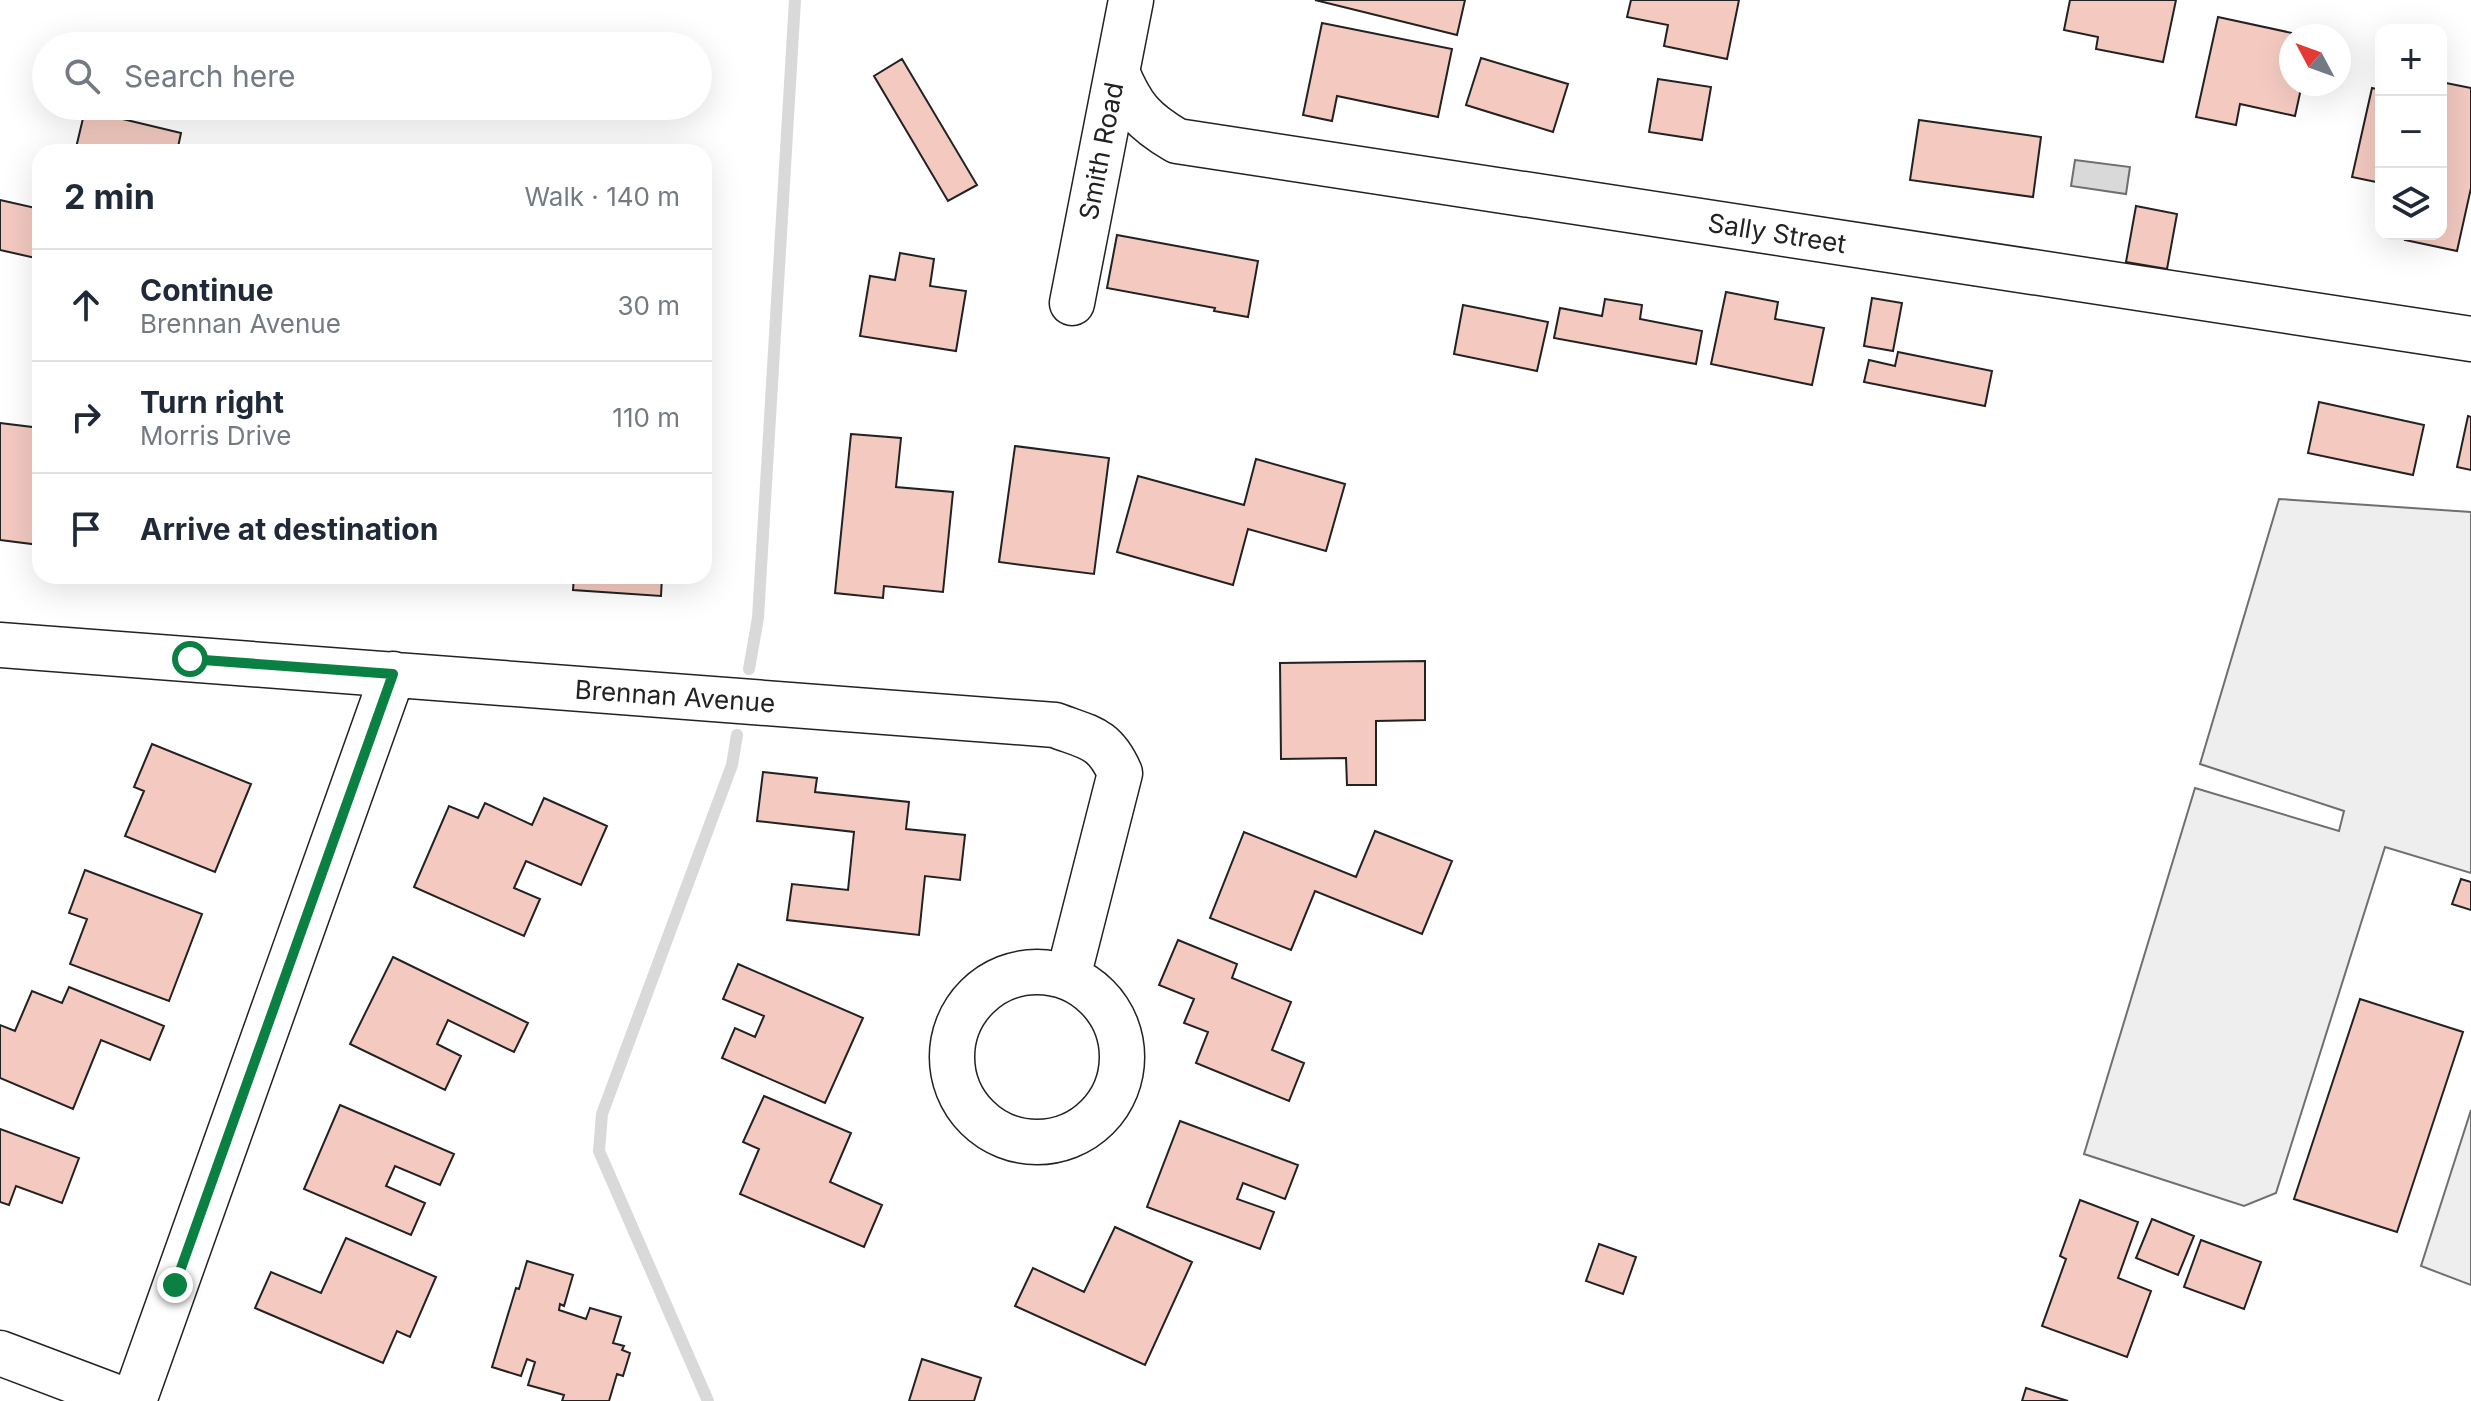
<!DOCTYPE html>
<html lang="en">
<head>
<meta charset="utf-8">
<style>
	body { margin:0; font-family:Inter,sans-serif; background:#f6f6f7; color:#1f2937 }
	.controls { position:absolute; right:24px; top:24px; display:grid; overflow:hidden; border-radius:16px; box-shadow:0 8px 32px #0002 }
	.controls button { width:72px; height:72px; display:grid; place-items:center; padding:0; border:0; border-bottom:2px solid #e0e1e3; background:#fff; color:#1f2937; font:40px sans-serif }
	.compass { position:absolute; left:2279px; top:24px; width:72px; height:72px; border-radius:50%; background:#fff; box-shadow:0 8px 32px #0002; rotate:311deg }
	.stop { position:absolute; width:24px; height:24px; margin:-18px; border:6px solid #0b8043; border-radius:50%; background:#fff }
	.stop.end { background:#0b8043; border-color:#fff; box-shadow:0 2px 8px #0008 }
	.list { margin:0; padding:0; list-style:none }
	h2 { display:flex; justify-content:space-between; align-items:center; height:104px; margin:0; padding:0 32px; font-size:34px }
	h2 small { font-size:26px; font-weight:400; color:#747a83 }
	.list li { display:grid; grid-template-columns:52px 1fr auto; gap:24px; align-items:center; box-sizing:border-box; height:112px; padding:0 32px; border-top:2px solid #e0e1e3 }
	.list b { display:block; font-size:30px; white-space:nowrap }
	.list p { margin:0; font-size:26px; white-space:nowrap; color:#747a83 }
	.list em { font-size:26px; font-style:normal; color:#747a83 }
	.icon { flex:none; width:44px; height:44px; fill:none; stroke:currentColor; stroke-width:2; stroke-linecap:round; stroke-linejoin:round }
	.map { position:relative; flex:none; width:2471px; height:1401px; overflow:hidden }
	.search { position:absolute; background:#fff; box-shadow:0 8px 32px #0002; left:32px; top:32px; width:680px; height:88px; display:flex; align-items:center; gap:20px; box-sizing:border-box; padding:0 28px; border-radius:44px; color:#747a83; font-size:30px }
	.panel { position:absolute; background:#fff; box-shadow:0 8px 32px #0002; left:32px; top:144px; width:680px; height:440px; border-radius:24px }
	.map>svg:first-child { display:block }
	.green { fill:#eee; stroke:#6f6f6f; stroke-width:2 }
	.water { fill:#d9d9d9; stroke:#6f6f6f; stroke-width:2 }
	.lines { fill:none; stroke-linecap:round; stroke-linejoin:round }
	.stream { stroke:#d9d9d9; stroke-width:12 }
	.building { fill:#f3c9c0; stroke:#222; stroke-width:2 }
	.minor-casing { stroke:#222; stroke-width:47 }
	.major-casing { stroke:#222; stroke-width:47 }
	.minor { stroke:#fff; stroke-width:44 }
	.major { stroke:#fff; stroke-width:44 }
	.route { stroke:#0b8043; stroke-width:10 }
	.labels { text-anchor:middle; dominant-baseline:central; stroke-width:6; stroke-linejoin:round; paint-order:stroke }
	.street-label { font-size:26px; fill:#222; stroke:#fff }
</style>
</head>
<body>
<div class="map">
<svg width="2471" height="1401" viewBox="0 0 2471 1401">
	<rect width="100%" height="100%" fill="#fff"/>
	<!-- green -->
	<path class="green" d="M2279,499L2471,512V873L2385,847L2276,1193L2244,1206L2084,1154L2195,788L2339,831L2344,811L2200,764Z
		M2471,1110V1285L2421,1266Z"/>
	<!-- water -->
	<path class="water" d="M2075,160L2130,167L2126,194L2071,186Z"/>
	<g class="lines">
		<!-- stream -->
		<path class="stream" d="M749,669L758,618L795,0
			M708,1401L599,1151L602,1114L732,765L737,735"/>
	</g>
	<!-- building -->
	<path class="building" d="M1315,0H1465L1457,35Z
		M1631,0H1739L1727,59L1664,46L1668,25L1627,17Z
		M2070,0H2176L2163,62L2096,49L2098,37L2064,30Z
		M2218,17L2306,36H2291V84H2302L2295,116L2240,104L2236,125L2196,117Z
		M1322,23L1452,49L1438,117L1337,96L1332,121L1303,115Z
		M1481,58L1568,84L1553,132L1466,105Z
		M902,59L977,185L948,201L874,76Z
		M1658,79L1711,87L1702,140L1649,132Z
		M2441,82L2471,88V188L2457,251L2405,240L2407,234H2441Z
		M2372,88L2381,90V183L2352,177Z
		M85,110L181,133L177,152H75Z
		M1919,120L2041,137L2033,197L1910,180Z
		M0,200L40,209V259L0,250Z
		M2136,206L2177,214L2167,269L2126,262Z
		M1117,235L1258,261L1248,317L1214,311L1215,308L1107,288Z
		M900,253L934,259L930,286L966,291L956,351L860,336L870,276L895,280Z
		M1726,292L1778,302L1775,319L1824,328L1812,385L1711,364Z
		M1872,298L1902,303L1893,351L1864,346Z
		M1605,299L1642,305L1640,319L1702,331L1696,364L1554,338L1560,308L1602,316Z
		M1463,305L1548,322L1537,371L1454,354Z
		M1898,352L1992,371L1985,406L1864,382L1869,360L1895,366Z
		M2319,402L2424,425L2413,475L2308,453Z
		M2468,416L2471,417V470L2457,467Z
		M0,423L40,428V545L0,540Z
		M851,434L901,438L896,487L953,492L943,592L884,586L883,598L835,593Z
		M1015,446L1109,458L1094,574L999,562Z
		M1256,459L1345,484L1326,551L1248,529L1233,585L1117,552L1138,476L1244,505Z
		M574,576H662L661,596L573,590Z
		M1425,661V720L1376,721V785H1347L1346,758L1281,759L1280,663Z
		M152,744L251,784L215,872L125,836L144,791L134,787Z
		M763,772L817,778L815,792L909,802L906,829L965,835L960,880L925,876L919,935L787,920L792,884L848,890L854,832L757,821Z
		M544,798L607,826L581,885L526,861L514,888L540,899L524,936L414,887L449,806L478,818L485,803L532,825Z
		M1375,831L1452,861L1422,934L1315,891L1291,950L1210,918L1244,832L1356,877Z
		M85,870L202,914L169,1001L70,964L87,919L69,913Z
		M2461,879L2471,882V910L2452,904Z
		M1178,940L1237,964L1232,978L1291,1002L1272,1050L1304,1063L1289,1101L1196,1063L1208,1032L1184,1023L1194,999L1159,985Z
		M393,957L528,1023L514,1052L448,1020L437,1044L461,1056L445,1090L350,1044Z
		M738,964L863,1018L825,1103L722,1058L735,1028L755,1037L764,1016L723,999Z
		M69,987L164,1026L150,1060L101,1040L73,1109L0,1078V1025L15,1031L32,991L62,1003Z
		M2360,999L2463,1032L2397,1232L2294,1199Z
		M764,1096L851,1133L830,1182L882,1205L864,1247L740,1194L759,1149L743,1142Z
		M340,1105L454,1154L440,1185L395,1166L386,1186L425,1203L411,1235L304,1189Z
		M1180,1121L1298,1165L1285,1199L1243,1183L1237,1199L1274,1212L1260,1249L1147,1207Z
		M0,1129L79,1158L62,1203L16,1186L9,1205L0,1202Z
		M2080,1200L2138,1222L2118,1278L2151,1291L2127,1357L2042,1326L2066,1259L2060,1256Z
		M2152,1219L2194,1236L2178,1275L2136,1258Z
		M1115,1227L1192,1262L1145,1365L1015,1306L1033,1268L1084,1292Z
		M346,1238L436,1277L410,1337L397,1331L383,1363L255,1308L271,1272L321,1293Z
		M2201,1240L2261,1262L2244,1309L2184,1287Z
		M1599,1244L1636,1257L1623,1294L1586,1281Z
		M527,1261L573,1275L564,1306L560,1304L559,1310L586,1319L590,1308L621,1317L613,1343L624,1346L622,1350L630,1353L623,1376L617,1374L609,1401H562L564,1395L528,1385L535,1362L527,1359L521,1376L492,1367L516,1288L519,1289Z
		M922,1359L981,1378L974,1401H909Z
		M2026,1388L2068,1401H2022Z"/>
	<g class="lines">
		<defs>
			<path id="minor" d="M1117,72C1132,108 1143,121 1177,141L2471,339
				M1072,303L1131,0
				M0,645L1055,725C1089,738 1104,737 1120,773L1068,977
				M952 1057a85 85 0 1 1 170 0a85 85 0 1 1-170 0Z
				M134,1401L393,674"/>
			<path id="major" d="M0,1353L127,1401"/>
		</defs>
		<!-- minor casing -->
		<use href="#minor" class="minor-casing"/>
		<!-- major casing -->
		<use href="#major" class="major-casing"/>
		<!-- minor -->
		<use href="#minor" class="minor"/>
		<!-- major -->
		<use href="#major" class="major"/>
	</g>
	<g class="lines">
		<!-- route -->
		<path class="route" d="M175,1285L393,674L190,659"/>
	</g>
	<g class="labels">
		<!-- street labels -->
		<g class="street-label">
			<text transform="translate(1101 151) rotate(-79)">Smith Road</text>
			<text transform="translate(1777 233) rotate(9)">Sally Street</text>
			<text transform="translate(675 696) rotate(4)">Brennan Avenue</text>
		</g>
	</g>
</svg>
<div class="controls">
<button>+</button>
<button>−</button>
<button><svg class="icon" aria-label="layers" viewBox="0 0 24 24"><path d="M12 4l9 5-9 5-9-5zM3 14l9 5 9-5"/></svg></button>
</div>
<svg class="compass" viewBox="-18 -18 36 36"><path d="M0-13l5 13h-10z" fill="#e53935"/><path d="M0 13l5-13h-10z" fill="#747a83"/></svg>
<div class="stop" style="left:190px;top:659px"></div>
<div class="stop end" style="left:175px;top:1285px"></div>
<div class="search"><svg class="icon" aria-label="search" viewBox="0 0 24 24"><circle cx="10" cy="10" r="6"/><path d="M15 15l6 6"/></svg>Search here</div>
<section class="panel">
<h2>2 min<small>Walk · 140 m</small></h2>
<ul class="list">
<li><svg class="icon" aria-label="ahead" viewBox="0 0 24 24"><path d="M12 20V5M6 11l6-6 6 6"/></svg><div><b>Continue</b><p>Brennan Avenue</p></div><em>30 m</em></li>
<li><svg class="icon" aria-label="right" viewBox="0 0 24 24"><path d="M7 20v-9h11M14 6l5 5-5 5"/></svg><div><b>Turn right</b><p>Morris Drive</p></div><em>110 m</em></li>
<li><svg class="icon" aria-label="arrive" viewBox="0 0 24 24"><path d="M6 21V4h12l-3 4 3 4H6"/></svg><div><b>Arrive at destination</b></div></li>
</ul>
</section>
</div>
</body>
</html>
